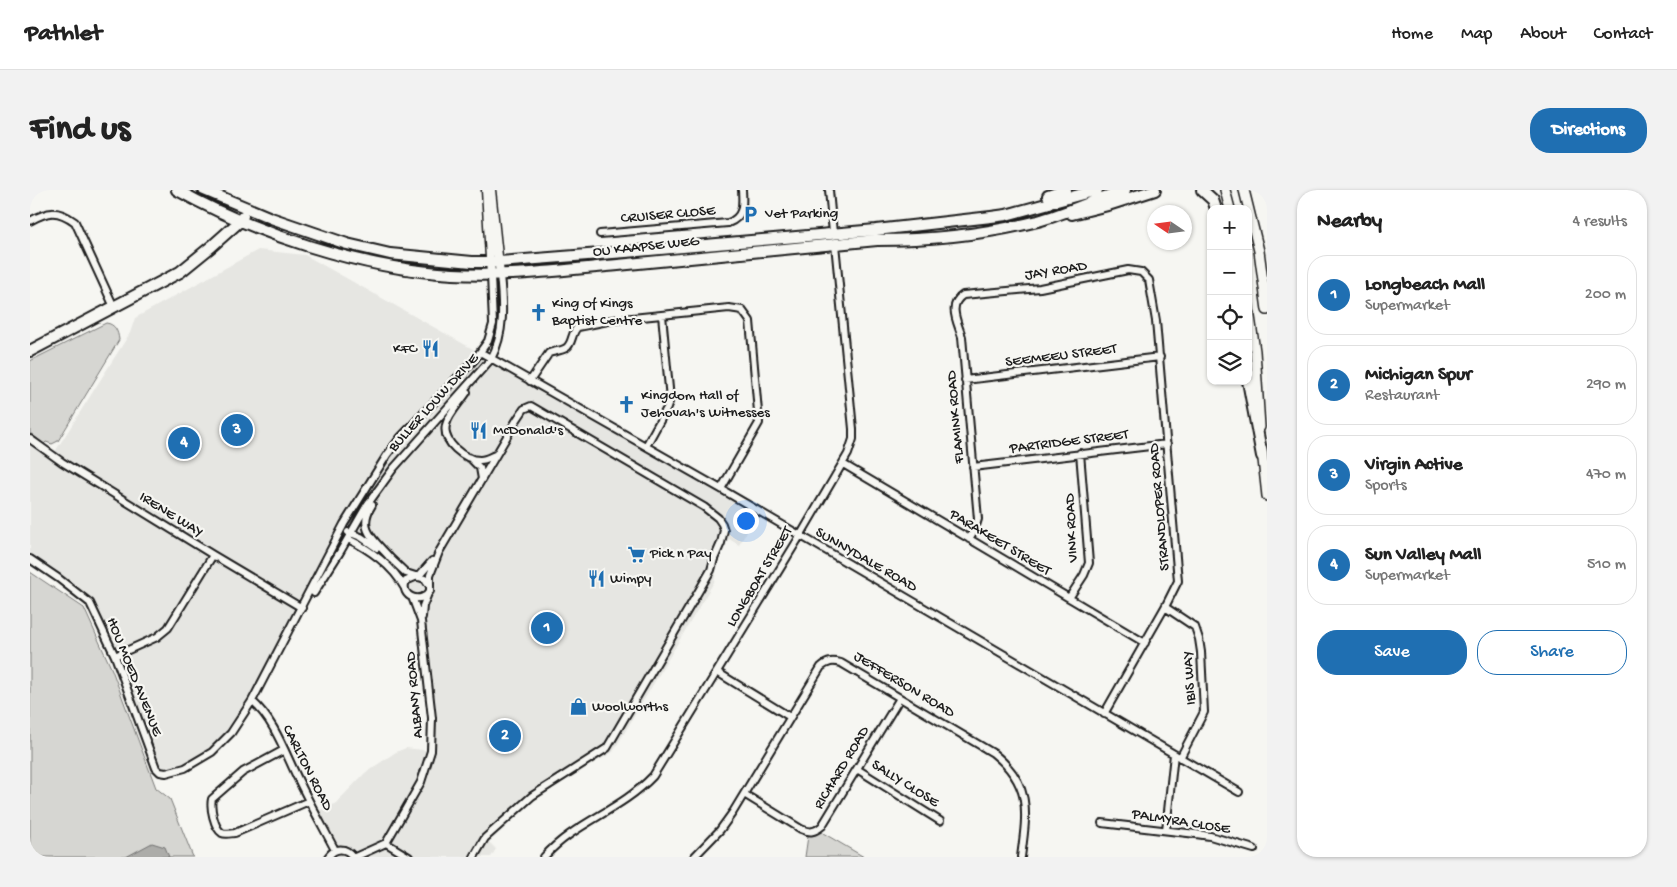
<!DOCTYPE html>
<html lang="en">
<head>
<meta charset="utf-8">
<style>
	body { margin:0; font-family:"Gochi Hand",sans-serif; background:#f2f2f2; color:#222 }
	.controls { position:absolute; right:15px; top:15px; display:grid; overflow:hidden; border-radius:10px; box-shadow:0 1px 4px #0004 }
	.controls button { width:45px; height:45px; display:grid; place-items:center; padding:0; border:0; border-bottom:1px solid #e0e0e0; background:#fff; color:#222; font:25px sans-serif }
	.compass { position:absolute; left:1117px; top:15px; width:45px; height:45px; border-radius:50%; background:#fff; box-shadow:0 1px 4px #0004; rotate:283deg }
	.you { position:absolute; left:715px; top:330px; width:18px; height:18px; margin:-12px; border:4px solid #fff; border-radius:50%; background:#1a73e8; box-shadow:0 0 0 8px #1a73e833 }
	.badge { display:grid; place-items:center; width:32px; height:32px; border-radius:50%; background:#1f6fb2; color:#fff; font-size:16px; font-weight:700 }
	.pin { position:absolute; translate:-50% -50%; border:2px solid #fff; box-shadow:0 1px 5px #0006 }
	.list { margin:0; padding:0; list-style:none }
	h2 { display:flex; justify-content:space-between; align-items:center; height:65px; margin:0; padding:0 20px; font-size:21px }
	h2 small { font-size:16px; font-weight:400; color:#767676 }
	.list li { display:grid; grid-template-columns:32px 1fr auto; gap:15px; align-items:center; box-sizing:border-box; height:80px; margin:0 10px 10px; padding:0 10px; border:1px solid #e0e0e0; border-radius:20px }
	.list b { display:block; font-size:19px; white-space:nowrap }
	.list p { margin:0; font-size:16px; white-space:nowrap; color:#767676 }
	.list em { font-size:16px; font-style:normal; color:#767676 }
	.actions { display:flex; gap:10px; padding:15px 20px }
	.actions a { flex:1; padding:11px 0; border:1px solid #1f6fb2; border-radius:20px; text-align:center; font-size:18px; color:#1f6fb2 }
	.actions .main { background:#1f6fb2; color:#fff }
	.icon { flex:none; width:28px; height:28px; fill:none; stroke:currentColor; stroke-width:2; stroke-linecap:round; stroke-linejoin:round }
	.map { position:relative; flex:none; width:1237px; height:667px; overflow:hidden; border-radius:20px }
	header { display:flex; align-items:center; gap:30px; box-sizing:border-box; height:70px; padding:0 25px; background:#fff; border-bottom:1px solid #e0e0e0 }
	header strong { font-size:24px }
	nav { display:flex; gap:28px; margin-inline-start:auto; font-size:18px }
	.intro { display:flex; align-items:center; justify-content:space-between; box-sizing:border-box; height:120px; padding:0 30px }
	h1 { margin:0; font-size:35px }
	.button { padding:12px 22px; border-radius:20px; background:#1f6fb2; color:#fff; font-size:18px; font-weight:700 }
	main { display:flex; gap:30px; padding:0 30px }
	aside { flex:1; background:#fff; border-radius:20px; box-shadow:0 1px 4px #0004 }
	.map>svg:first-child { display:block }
	.built { fill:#e6e6e2 }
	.green { fill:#d6d6d2; stroke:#797977 }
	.water { fill:#acaca9; stroke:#727271 }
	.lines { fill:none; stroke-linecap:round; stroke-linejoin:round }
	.minor-casing { stroke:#1c1c1c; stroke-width:10 }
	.tertiary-casing { stroke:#1c1c1c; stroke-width:11 }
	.secondary-casing { stroke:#1c1c1c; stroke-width:12 }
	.primary-casing { stroke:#1c1c1c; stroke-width:14 }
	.minor { stroke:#f6f6f2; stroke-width:6 }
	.tertiary { stroke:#f6f6f2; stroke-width:8 }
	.secondary { stroke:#f6f6f2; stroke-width:9 }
	.primary { stroke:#f6f6f2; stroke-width:10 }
	.labels { text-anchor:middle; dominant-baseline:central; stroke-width:4.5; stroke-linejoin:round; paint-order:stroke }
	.poi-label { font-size:15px; fill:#1c1c1c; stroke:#f6f6f2; text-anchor:start }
	.street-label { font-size:15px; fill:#1c1c1c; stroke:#f6f6f2 }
</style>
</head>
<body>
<header>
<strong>Pathlet</strong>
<nav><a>Home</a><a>Map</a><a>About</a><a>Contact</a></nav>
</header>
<div class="intro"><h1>Find us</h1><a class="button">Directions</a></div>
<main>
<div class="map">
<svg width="1237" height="667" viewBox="0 0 1237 667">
	<rect width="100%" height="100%" fill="#f6f6f2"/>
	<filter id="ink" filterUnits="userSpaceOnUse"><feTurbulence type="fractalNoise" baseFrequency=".02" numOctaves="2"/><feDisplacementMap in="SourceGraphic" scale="10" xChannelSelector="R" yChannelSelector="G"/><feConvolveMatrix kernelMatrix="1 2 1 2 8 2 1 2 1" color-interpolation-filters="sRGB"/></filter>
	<g filter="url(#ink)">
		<!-- built -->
		<path class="built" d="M228,60L275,65L500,191L729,322L709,355L699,349L690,364L684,392L583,562L512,604L459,652L466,659L461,667H308L285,622L305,614L335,583L366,562L376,558L401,561L391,431L385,412L352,371L318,349L281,407L272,418L201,543L182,562L155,578L130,582L85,466L60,413L0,369V249L23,265L100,143L105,128Z"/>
		<!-- green -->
		<path class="green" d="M76,133C85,134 88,141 89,150L28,251L22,254L16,252L14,254L0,243V171Z
			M0,382L54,418L82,480L126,598L140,609L163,667H0Z
			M791,641L793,643L834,667H775L778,646Z"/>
		<!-- water -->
		<path class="water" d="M122,653L135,657L139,667H96Z"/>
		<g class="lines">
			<defs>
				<path id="minor" d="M799,0L803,43
					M0,31C18,21 27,19 45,32L84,117
					M570,44L698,33C714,27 713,15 712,0
					M450,162L691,299L1209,602
					M935,190L1130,167
					M500,191L519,163C525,161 531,161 536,158C543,154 541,142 548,137L583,130L699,118L712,120L720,131L729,233L691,299
					M437,202C430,213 419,223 416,235C412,252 434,270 450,270C456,270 460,267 465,265
					M0,249L32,272L183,365L272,418
					M616,256L637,218L640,209L632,125
					M440,268L450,278L452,289
					M813,274L1115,453
					M943,277L1137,254
					M342,315C326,340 346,351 361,369
					M318,342L331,347L347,358
					M318,349C339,359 363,376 374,397
					M939,349L945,339L948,329L932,147C928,133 917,115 933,105L1010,98L1098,80L1111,82L1119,90L1126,131L1148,391L1135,417L1074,524
					M359,367L376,383L395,389L400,396
					M0,369L28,388L60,413L85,466L126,578L130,582L136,583L155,578L182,562L201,543L222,511L314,334L357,265L370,248L445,169L458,151L463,134L461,85
					M385,387L376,391C369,407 392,415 400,401V385L409,362L486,231L494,219L501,216L674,317L688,328L692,334L694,340L691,353L684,369L681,380L577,558L502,606L455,648L444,667
					M388,387L402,371
					M284,403L310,362L337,315L363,279L461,169C475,143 473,114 470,85
					M1039,408L1054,385L1059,373L1050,263
					M1135,417L1165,437L1169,449L1171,462L1174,522L1150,568
					M392,427L393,416L397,406
					M85,466L127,447L138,438L183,365
					M687,482L760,527
					M222,511C245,531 255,563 269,591C280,614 293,637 305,660
					M254,560L213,582L182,609C180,617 184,638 192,643C196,645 201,643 205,643L279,611
					M827,579L910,631
					M714,604L771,639C780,643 785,642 792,636L870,508
					M1072,633L1166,644L1180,646L1224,659
					M1136,640L1144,564
					M356,653L379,667
					M298,667C305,657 316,657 323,667
					M325,667L356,653L391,592L401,561L402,528L391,431L382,407
					M514,667C545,632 590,621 623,586L770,346L818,264L823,249V239L805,54
					M664,667L690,640L703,622L791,477C798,471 803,471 811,473L963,563C1002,594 997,622 991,667"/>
				<path id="tertiary" d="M456,0L461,85
					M461,0L470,85"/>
				<path id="secondary" d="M1195,0L1200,19
					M1214,0L1229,61L1237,120
					M1218,113L1225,161L1230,237
					M1232,260L1237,306"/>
				<path id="primary" d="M147,0C226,44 332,79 423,84C478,87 533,80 588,75C675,67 761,58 847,50C901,50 956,44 1008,31C1037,23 1066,9 1095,0
					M174,0L241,28L317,54L360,64L442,72H469L608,61L846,40L961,27L976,25L1067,0
					M1172,0L1183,10L1186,19
					M1018,6L1036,0
					M1042,24L1078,15L1125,0
					M0,161L150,82L182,56L210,31L213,26
					M1218,191L1232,266"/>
			</defs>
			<!-- minor casing -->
			<use href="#minor" class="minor-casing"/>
			<!-- tertiary casing -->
			<use href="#tertiary" class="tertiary-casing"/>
			<!-- secondary casing -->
			<use href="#secondary" class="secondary-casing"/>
			<!-- primary casing -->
			<use href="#primary" class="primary-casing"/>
			<!-- minor -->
			<use href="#minor" class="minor"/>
			<!-- tertiary -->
			<use href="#tertiary" class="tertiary"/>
			<!-- secondary -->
			<use href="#secondary" class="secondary"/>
			<!-- primary -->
			<use href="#primary" class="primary"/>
		</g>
	</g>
	<!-- icons -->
	<defs>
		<symbol id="parking-bare" viewBox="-9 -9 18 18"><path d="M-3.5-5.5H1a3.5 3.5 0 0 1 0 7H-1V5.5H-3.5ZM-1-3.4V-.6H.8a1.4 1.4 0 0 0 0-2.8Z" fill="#1f6fb2" stroke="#f6f6f2" stroke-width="2.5" paint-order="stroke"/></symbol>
		<symbol id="church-bare" viewBox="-9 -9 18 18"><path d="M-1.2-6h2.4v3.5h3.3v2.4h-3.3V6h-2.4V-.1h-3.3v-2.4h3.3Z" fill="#1f6fb2" stroke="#f6f6f2" stroke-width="2.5" paint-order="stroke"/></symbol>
		<symbol id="restaurant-bare" viewBox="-9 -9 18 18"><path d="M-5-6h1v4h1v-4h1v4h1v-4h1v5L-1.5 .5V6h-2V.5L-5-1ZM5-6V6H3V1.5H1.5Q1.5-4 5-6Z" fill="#1f6fb2" stroke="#f6f6f2" stroke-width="2.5" paint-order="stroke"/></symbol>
		<symbol id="supermarket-bare" viewBox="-9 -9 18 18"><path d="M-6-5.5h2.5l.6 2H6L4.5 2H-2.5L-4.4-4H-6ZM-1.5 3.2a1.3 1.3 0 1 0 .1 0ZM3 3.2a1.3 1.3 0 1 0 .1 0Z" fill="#1f6fb2" stroke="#f6f6f2" stroke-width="2.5" paint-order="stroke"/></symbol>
		<symbol id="shop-bare" viewBox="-9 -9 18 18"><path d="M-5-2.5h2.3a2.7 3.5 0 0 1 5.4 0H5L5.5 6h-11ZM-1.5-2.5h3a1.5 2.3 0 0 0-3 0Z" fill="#1f6fb2" stroke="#f6f6f2" stroke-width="2.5" paint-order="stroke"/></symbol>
	</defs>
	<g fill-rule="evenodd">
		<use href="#parking-bare" x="708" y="12" width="25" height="25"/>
		<use href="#church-bare" x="496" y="110" width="25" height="25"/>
		<use href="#restaurant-bare" x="388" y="146" width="25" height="25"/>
		<use href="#church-bare" x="584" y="202" width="25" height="25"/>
		<use href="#restaurant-bare" x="436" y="228" width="25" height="25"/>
		<use href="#supermarket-bare" x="594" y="352" width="25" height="25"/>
		<use href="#restaurant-bare" x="554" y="376" width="25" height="25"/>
		<use href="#shop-bare" x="536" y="504" width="25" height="25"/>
	</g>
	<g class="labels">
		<!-- poi labels -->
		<g class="poi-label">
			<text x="735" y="24">Vet Parking</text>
			<text x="522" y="114">King Of Kings<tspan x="522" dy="17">Baptist Centre</tspan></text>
			<text x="387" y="159" text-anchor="end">KFC</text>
			<text x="611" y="206">Kingdom Hall of<tspan x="611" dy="17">Jehovah's Witnesses</tspan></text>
			<text x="463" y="241">McDonald's</text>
			<text x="620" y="364">Pick n Pay</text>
			<text x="580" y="389">Wimpy</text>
			<text x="562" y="517">Woolworths</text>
		</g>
		<!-- street labels -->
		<g class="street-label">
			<text transform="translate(638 25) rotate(-5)">CRUISER CLOSE</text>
			<text transform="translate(616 57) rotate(-6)">OU KAAPSE WEG</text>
			<text transform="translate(1026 81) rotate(-9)">JAY ROAD</text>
			<text transform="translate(1031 166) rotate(-7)">SEEMEEU STREET</text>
			<text transform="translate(404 213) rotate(-48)">BULLER LOUW DRIVE</text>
			<text transform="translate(926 227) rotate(-95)">FLAMINK ROAD</text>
			<text transform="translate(1039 252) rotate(-7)">PARTRIDGE STREET</text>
			<text transform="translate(1130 317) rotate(-95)">STRANDLOPER ROAD</text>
			<text transform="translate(141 325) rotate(32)">IRENE WAY</text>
			<text transform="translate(1042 338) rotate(-93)">VINK ROAD</text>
			<text transform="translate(970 353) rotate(31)">PARAKEET STREET</text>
			<text transform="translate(836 370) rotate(30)">SUNNYDALE ROAD</text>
			<text transform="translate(730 387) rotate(-59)">LONGBOAT STREET</text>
			<text transform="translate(104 487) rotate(68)">HOU MOED AVENUE</text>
			<text transform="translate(1160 488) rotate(-94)">IBIS WAY</text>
			<text transform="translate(874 495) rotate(31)">JEFFERSON ROAD</text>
			<text transform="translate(385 505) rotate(-95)">ALBANY ROAD</text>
			<text transform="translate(277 578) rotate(63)">CARLTON ROAD</text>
			<text transform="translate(812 578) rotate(-59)">RICHARD ROAD</text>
			<text transform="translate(875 594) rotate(32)">SALLY CLOSE</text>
			<text transform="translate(1151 632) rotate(9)">PALMYRA CLOSE</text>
		</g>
	</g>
</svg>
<div class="controls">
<button>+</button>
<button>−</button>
<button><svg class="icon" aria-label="locate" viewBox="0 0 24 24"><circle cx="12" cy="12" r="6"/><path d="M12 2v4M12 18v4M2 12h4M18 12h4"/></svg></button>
<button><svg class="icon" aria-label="layers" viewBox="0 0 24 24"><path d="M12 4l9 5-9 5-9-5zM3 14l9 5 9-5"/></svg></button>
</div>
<svg class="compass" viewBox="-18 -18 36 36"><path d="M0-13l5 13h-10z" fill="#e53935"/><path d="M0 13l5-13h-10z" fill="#767676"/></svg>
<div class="you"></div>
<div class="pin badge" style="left:517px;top:438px">1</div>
<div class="pin badge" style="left:475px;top:546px">2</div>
<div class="pin badge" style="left:207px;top:240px">3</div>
<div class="pin badge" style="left:154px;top:253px">4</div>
</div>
<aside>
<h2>Nearby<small>4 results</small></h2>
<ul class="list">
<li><span class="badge">1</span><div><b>Longbeach Mall</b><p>Supermarket</p></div><em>200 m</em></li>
<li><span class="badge">2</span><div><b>Michigan Spur</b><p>Restaurant</p></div><em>290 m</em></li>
<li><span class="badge">3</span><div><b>Virgin Active</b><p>Sports</p></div><em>470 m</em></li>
<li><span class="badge">4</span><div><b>Sun Valley Mall</b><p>Supermarket</p></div><em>510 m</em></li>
</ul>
<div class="actions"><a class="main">Save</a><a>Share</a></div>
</aside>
</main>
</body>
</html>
